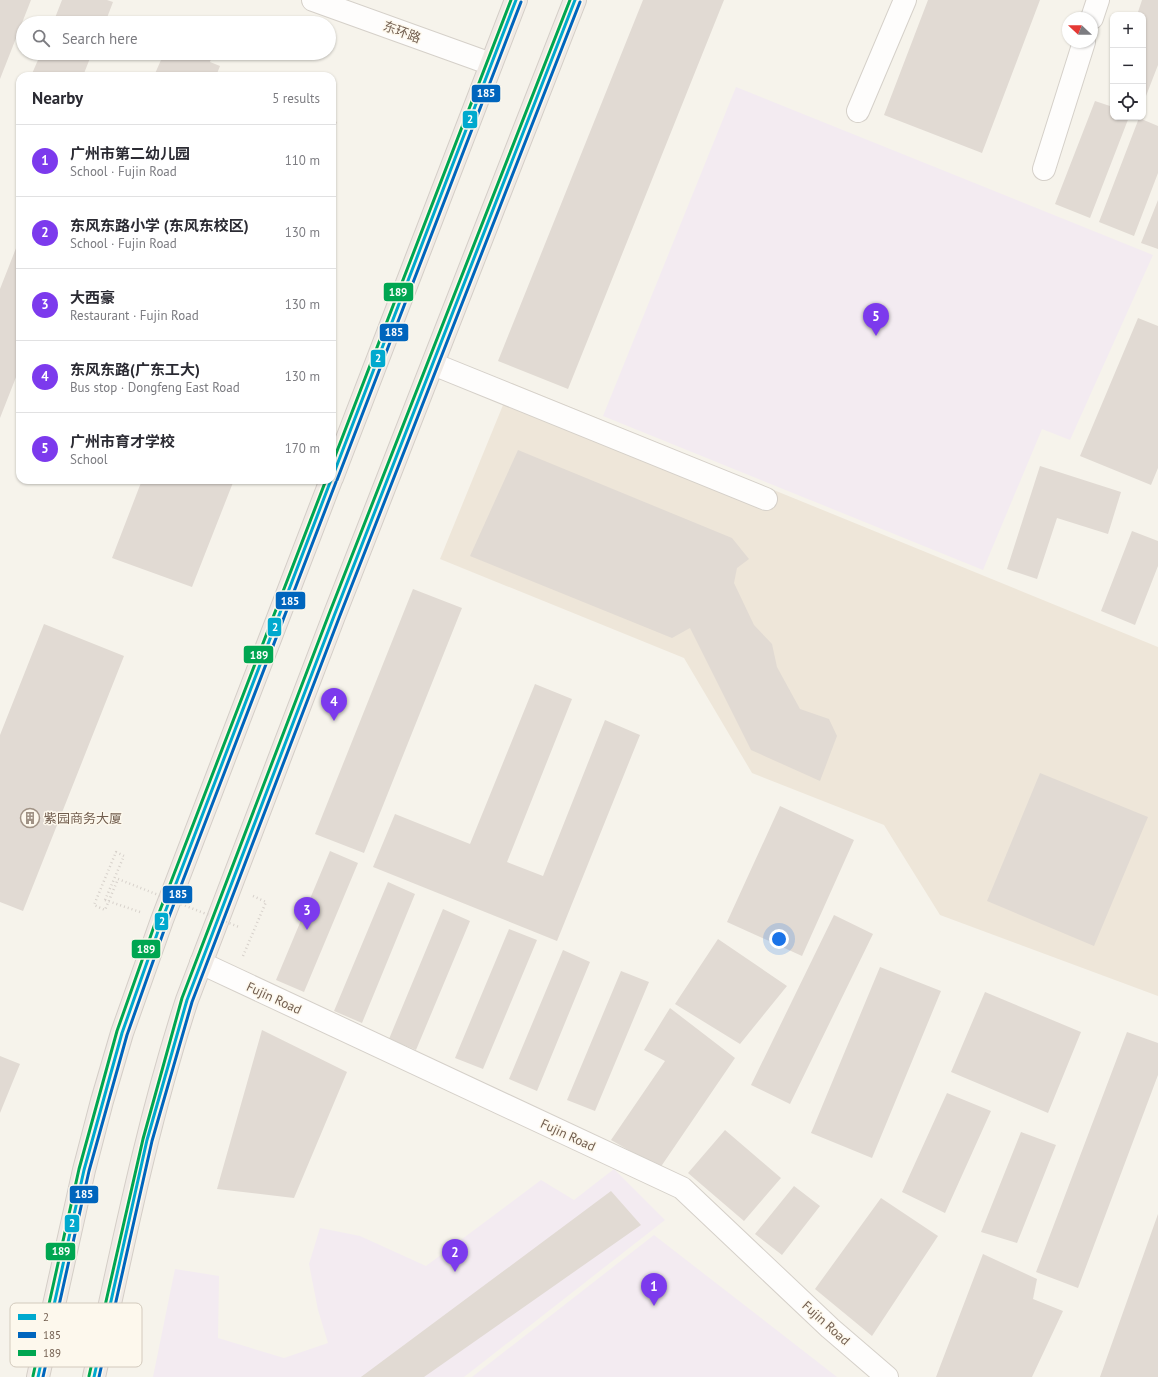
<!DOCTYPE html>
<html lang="en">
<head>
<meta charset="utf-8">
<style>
	body { margin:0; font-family:"PT Sans","Noto Sans SC",sans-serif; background:#f7f7f7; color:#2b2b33 }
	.controls { position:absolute; right:12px; top:12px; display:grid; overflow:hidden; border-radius:8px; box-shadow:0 1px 3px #0004 }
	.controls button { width:36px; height:36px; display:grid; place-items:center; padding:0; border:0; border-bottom:1px solid #e1e1e2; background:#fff; color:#2b2b33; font:20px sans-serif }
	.compass { position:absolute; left:1062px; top:12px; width:36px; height:36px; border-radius:50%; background:#fff; box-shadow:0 1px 3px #0004; rotate:292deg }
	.you { position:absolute; left:779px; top:939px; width:14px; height:14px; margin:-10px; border:3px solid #fff; border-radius:50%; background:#1a73e8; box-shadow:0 0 0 6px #1a73e833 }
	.badge { display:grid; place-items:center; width:26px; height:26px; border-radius:50%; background:#7c3aed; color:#fff; font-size:13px; font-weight:700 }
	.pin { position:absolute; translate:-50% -33px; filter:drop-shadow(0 1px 2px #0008) }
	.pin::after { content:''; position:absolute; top:21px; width:14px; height:12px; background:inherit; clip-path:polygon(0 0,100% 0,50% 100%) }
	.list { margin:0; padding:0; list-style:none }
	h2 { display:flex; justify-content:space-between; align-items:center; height:52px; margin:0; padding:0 16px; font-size:17px }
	h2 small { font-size:13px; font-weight:400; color:#7c7c81 }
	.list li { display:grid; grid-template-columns:26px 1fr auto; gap:12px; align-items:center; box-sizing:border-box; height:72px; padding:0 16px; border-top:1px solid #e1e1e2 }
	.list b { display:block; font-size:15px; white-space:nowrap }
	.list p { margin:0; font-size:13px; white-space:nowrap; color:#7c7c81 }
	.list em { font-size:13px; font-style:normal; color:#7c7c81 }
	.icon { flex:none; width:22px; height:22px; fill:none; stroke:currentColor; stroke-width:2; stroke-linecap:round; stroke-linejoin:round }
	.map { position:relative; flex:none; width:1158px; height:1377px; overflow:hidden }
	.search { position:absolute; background:#fff; box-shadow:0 1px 3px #0004; left:16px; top:16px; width:320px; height:44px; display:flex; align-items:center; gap:10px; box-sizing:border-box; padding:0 14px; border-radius:22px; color:#7c7c81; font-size:15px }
	.panel { position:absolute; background:#fff; box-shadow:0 1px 3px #0004; left:16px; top:72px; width:320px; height:412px; border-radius:12px }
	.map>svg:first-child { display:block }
	.residential { fill:#eee6d9 }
	.education { fill:#f3ebf1 }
	.building { fill:#e1dad3 }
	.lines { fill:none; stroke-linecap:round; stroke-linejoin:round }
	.street-casing { stroke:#d5d0c9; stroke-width:24 }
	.highway-casing { stroke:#d4cec7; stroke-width:24 }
	.path { stroke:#d7d1cb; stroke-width:2.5; stroke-dasharray:1 3; stroke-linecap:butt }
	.street { stroke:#fefdfc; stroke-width:22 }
	.highway { stroke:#f0eae5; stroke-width:22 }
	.path-bridge { stroke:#d7d1cb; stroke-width:2.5; stroke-dasharray:1 3; stroke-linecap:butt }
	.bus-1-casing { stroke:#fdf8ed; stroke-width:6 }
	.bus-2-casing { stroke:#fdf8ed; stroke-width:6 }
	.bus-3-casing { stroke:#fdf8ed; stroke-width:6 }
	.bus-1 { stroke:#00a9ce; stroke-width:3 }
	.bus-2 { stroke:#0065bd; stroke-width:3 }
	.bus-3 { stroke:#00a651; stroke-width:3 }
	.labels { text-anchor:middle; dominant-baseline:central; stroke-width:3; stroke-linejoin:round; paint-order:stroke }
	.street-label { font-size:13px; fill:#715d4e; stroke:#fdf8ed }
	.poi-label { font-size:13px; fill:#715d4e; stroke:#fdf8ed; text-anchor:start }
	.key { fill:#fdf8ed; stroke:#d3cabd; stroke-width:1 }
	.key-label { font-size:11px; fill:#715d4e }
	.line-badge { stroke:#fdf8ed; stroke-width:1.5 }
	.badge-label { font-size:11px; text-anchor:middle; font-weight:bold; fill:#fff }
</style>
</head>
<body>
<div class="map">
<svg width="1158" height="1377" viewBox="0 0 1158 1377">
	<rect width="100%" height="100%" fill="#f6f3eb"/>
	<!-- residential -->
	<path class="residential" d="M512,383L1158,647V996L940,915L884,825L752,773L684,658L440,559Z"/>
	<!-- education -->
	<path class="education" d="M736,87L1153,255L1070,440L1042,429L983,570L603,416Z
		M614,1169L665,1220L464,1377H153L175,1269L219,1276L218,1338L284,1358L328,1343L318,1310L309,1264L320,1228L360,1236L426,1266L541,1180L574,1200Z
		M654,1235L837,1377H472Z"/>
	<!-- building -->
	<path class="building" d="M0,0H31L0,79Z
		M62,0H107L113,2L105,23H53Z
		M643,0H724L568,389L498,361Z
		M928,0H1040L982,153L884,115Z
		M1142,0H1158V65L1146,96L1143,95V15H1137Z
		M41,53H92L83,76H31Z
		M164,53H213L210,62L220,66L216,76H154Z
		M1095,101L1113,107V117H1129L1090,218L1055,204Z
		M1139,118L1158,126V173L1134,236L1099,222Z
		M332,120L337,122L332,135Z
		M1158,200V249L1141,243Z
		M20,238V367L0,418V289Z
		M1138,318L1158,326V468L1151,485L1080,456Z
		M518,450L732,538L749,559L737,568L734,583L754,625L772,644L777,667L800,709L829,719L837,736L820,781L751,750L690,628L672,638L470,556Z
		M1040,466L1121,492L1108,534L1057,518L1037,579L1007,569Z
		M142,480H234L192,587L112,558Z
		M1132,531L1158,541V566L1135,625L1101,611Z
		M413,589L462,608L364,853L315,834Z
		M44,624L124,656L23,911L0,902V735Z
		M535,684L572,699L507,862L543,876L605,720L640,735L557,941L373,867L395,814L470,844Z
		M1040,773L1148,817L1094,946L987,901Z
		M780,806L854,840L802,956L727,922Z
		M330,851L358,863L304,992L276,980Z
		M388,882L415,894L362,1023L334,1011Z
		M443,909L470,921L416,1050L389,1039Z
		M834,915L873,934L790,1104L751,1085Z
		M509,929L537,940L483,1069L455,1058Z
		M718,939L787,986L740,1044L675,1004Z
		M563,950L590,962L537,1091L509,1079Z
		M880,967L941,991L872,1158L811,1133Z
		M621,971L649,982L595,1111L567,1100Z
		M985,992L1081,1032L1048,1113L951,1072Z
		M670,1008L735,1058L660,1168L611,1140L665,1061L644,1050Z
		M262,1030L347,1072L294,1198L217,1189Z
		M1127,1032L1158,1043V1075L1078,1288L1036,1272Z
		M0,1056L20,1064L0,1113Z
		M947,1093L991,1111L945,1213L902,1192Z
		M725,1130L781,1178L744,1221L688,1173Z
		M1021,1132L1056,1145L1017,1243L981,1232Z
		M794,1186L820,1206L782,1255L755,1234Z
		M611,1191L641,1225L424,1377H361Z
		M881,1198L938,1236L872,1336L815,1289Z
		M1158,1214V1377H1100Z
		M983,1254L1037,1279L1033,1299L1063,1311L1032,1377H936Z"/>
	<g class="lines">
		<defs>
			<path id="street" d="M313,0L491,64
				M1092,18L1098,0
				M858,111L905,0
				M1044,169L1084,42
				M433,364L766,499
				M201,963L682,1188L830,1328L887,1377"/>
			<path id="highway" d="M332,478L516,0
				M38,1377L84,1170L102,1101L122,1033L162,920L331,480
				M94,1377C122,1250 147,1123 187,1000L334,616L575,0"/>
		</defs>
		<!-- street casing -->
		<use href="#street" class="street-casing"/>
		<!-- highway casing -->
		<use href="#highway" class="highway-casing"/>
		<!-- path -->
		<path class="path" d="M105,900L140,912
			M243,956L266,902L253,896"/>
		<!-- street -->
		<use href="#street" class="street"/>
		<!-- highway -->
		<use href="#highway" class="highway"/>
		<!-- path-bridge -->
		<path class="path-bridge" d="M105,900L124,856L116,852L94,905L105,910L118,879L239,927"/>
		<defs>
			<path id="bus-1" d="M332,478L516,0
				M38,1377L84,1170L122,1033L162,920L331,480
				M94,1377L147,1140L187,1000L334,616L575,0"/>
			<path id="bus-2" d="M337,480L521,2
				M43,1377L89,1171L127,1035L167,922L336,482
				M99,1377L152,1141L192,1002L339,618L580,2"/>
			<path id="bus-3" d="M332,464L511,0
				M33,1376L79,1169L117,1031L157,918L326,480
				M89,1376L143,1139L182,998L329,614L570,0"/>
		</defs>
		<!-- bus-1 casing -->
		<use href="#bus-1" class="bus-1-casing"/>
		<!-- bus-2 casing -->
		<use href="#bus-2" class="bus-2-casing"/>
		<!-- bus-3 casing -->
		<use href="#bus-3" class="bus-3-casing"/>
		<!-- bus-1 -->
		<use href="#bus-1" class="bus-1"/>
		<!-- bus-2 -->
		<use href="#bus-2" class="bus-2"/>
		<!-- bus-3 -->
		<use href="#bus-3" class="bus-3"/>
	</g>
	<!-- icons -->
	<defs>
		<symbol id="building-ring" viewBox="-11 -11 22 22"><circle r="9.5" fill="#fdf8ed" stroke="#a09285" stroke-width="1.5"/><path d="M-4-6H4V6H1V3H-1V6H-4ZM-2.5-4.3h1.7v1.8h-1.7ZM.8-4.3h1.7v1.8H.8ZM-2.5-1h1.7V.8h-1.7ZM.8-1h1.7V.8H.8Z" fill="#a09285"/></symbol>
	</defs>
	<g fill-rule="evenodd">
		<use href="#building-ring" x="19" y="807" width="22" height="22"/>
	</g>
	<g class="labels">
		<!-- street labels -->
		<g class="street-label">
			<text transform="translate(402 32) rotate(20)">东环路</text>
			<text transform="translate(274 998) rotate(25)">Fujin Road</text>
			<text transform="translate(568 1135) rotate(25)">Fujin Road</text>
			<text transform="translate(826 1323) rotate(42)">Fujin Road</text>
		</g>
		<!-- poi labels -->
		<g class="poi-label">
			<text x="44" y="818">紫园商务大厦</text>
		</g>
	</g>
	<!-- legend -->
	<rect x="10" y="1303" width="132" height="64" rx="6" class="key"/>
	<rect x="18" y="1314" width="18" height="6" fill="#00a9ce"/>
	<rect x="18" y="1332" width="18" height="6" fill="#0065bd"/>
	<rect x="18" y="1350" width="18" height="6" fill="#00a651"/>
	<g class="key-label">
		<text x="43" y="1321">2</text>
		<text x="43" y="1339">185</text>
		<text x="43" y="1357">189</text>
	</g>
	<g class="line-badge">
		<rect x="471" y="84" width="30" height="19" rx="4" fill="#0065bd"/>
		<rect x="462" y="110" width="16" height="19" rx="4" fill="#00a9ce"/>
		<rect x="383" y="282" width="31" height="20" rx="4" fill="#00a651"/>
		<rect x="379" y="323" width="30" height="19" rx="4" fill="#0065bd"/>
		<rect x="370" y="349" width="16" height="19" rx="4" fill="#00a9ce"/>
		<rect x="275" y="591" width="31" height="19" rx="4" fill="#0065bd"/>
		<rect x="267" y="617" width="15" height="20" rx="4" fill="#00a9ce"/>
		<rect x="243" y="645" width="31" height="19" rx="4" fill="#00a651"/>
		<rect x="162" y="885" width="31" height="19" rx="4" fill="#0065bd"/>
		<rect x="154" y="912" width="15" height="19" rx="4" fill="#00a9ce"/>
		<rect x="131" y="939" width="30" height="20" rx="4" fill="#00a651"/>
		<rect x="69" y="1185" width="30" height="19" rx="4" fill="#0065bd"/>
		<rect x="64" y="1214" width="16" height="19" rx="4" fill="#00a9ce"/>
		<rect x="45" y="1242" width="31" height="19" rx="4" fill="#00a651"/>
	</g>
	<g class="badge-label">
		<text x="486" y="97">185</text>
		<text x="470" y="123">2</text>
		<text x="398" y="296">189</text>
		<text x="394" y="336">185</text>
		<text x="378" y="362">2</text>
		<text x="290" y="605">185</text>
		<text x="275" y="631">2</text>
		<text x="259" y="659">189</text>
		<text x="178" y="898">185</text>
		<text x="162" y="925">2</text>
		<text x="146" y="953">189</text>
		<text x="84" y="1198">185</text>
		<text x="72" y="1227">2</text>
		<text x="61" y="1255">189</text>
	</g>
</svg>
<div class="controls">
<button>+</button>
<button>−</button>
<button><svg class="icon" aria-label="locate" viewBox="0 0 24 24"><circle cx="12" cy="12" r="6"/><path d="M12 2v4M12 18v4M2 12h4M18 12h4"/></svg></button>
</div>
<svg class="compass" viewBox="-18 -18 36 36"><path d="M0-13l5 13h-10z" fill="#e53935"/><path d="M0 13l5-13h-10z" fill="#7c7c81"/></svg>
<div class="you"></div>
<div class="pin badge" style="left:654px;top:1306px">1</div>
<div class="pin badge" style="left:455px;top:1272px">2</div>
<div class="pin badge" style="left:307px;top:930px">3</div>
<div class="pin badge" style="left:334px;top:721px">4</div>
<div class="pin badge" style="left:876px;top:336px">5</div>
<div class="search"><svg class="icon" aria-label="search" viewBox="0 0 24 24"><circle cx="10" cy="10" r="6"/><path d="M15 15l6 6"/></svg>Search here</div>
<section class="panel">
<h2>Nearby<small>5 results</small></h2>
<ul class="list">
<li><span class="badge">1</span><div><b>广州市第二幼儿园</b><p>School · Fujin Road</p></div><em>110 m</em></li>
<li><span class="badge">2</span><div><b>东风东路小学 (东风东校区)</b><p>School · Fujin Road</p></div><em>130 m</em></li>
<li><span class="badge">3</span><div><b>大西豪</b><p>Restaurant · Fujin Road</p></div><em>130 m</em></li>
<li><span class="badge">4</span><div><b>东风东路(广东工大)</b><p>Bus stop · Dongfeng East Road</p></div><em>130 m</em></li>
<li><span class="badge">5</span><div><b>广州市育才学校</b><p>School</p></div><em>170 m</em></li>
</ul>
</section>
</div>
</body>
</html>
